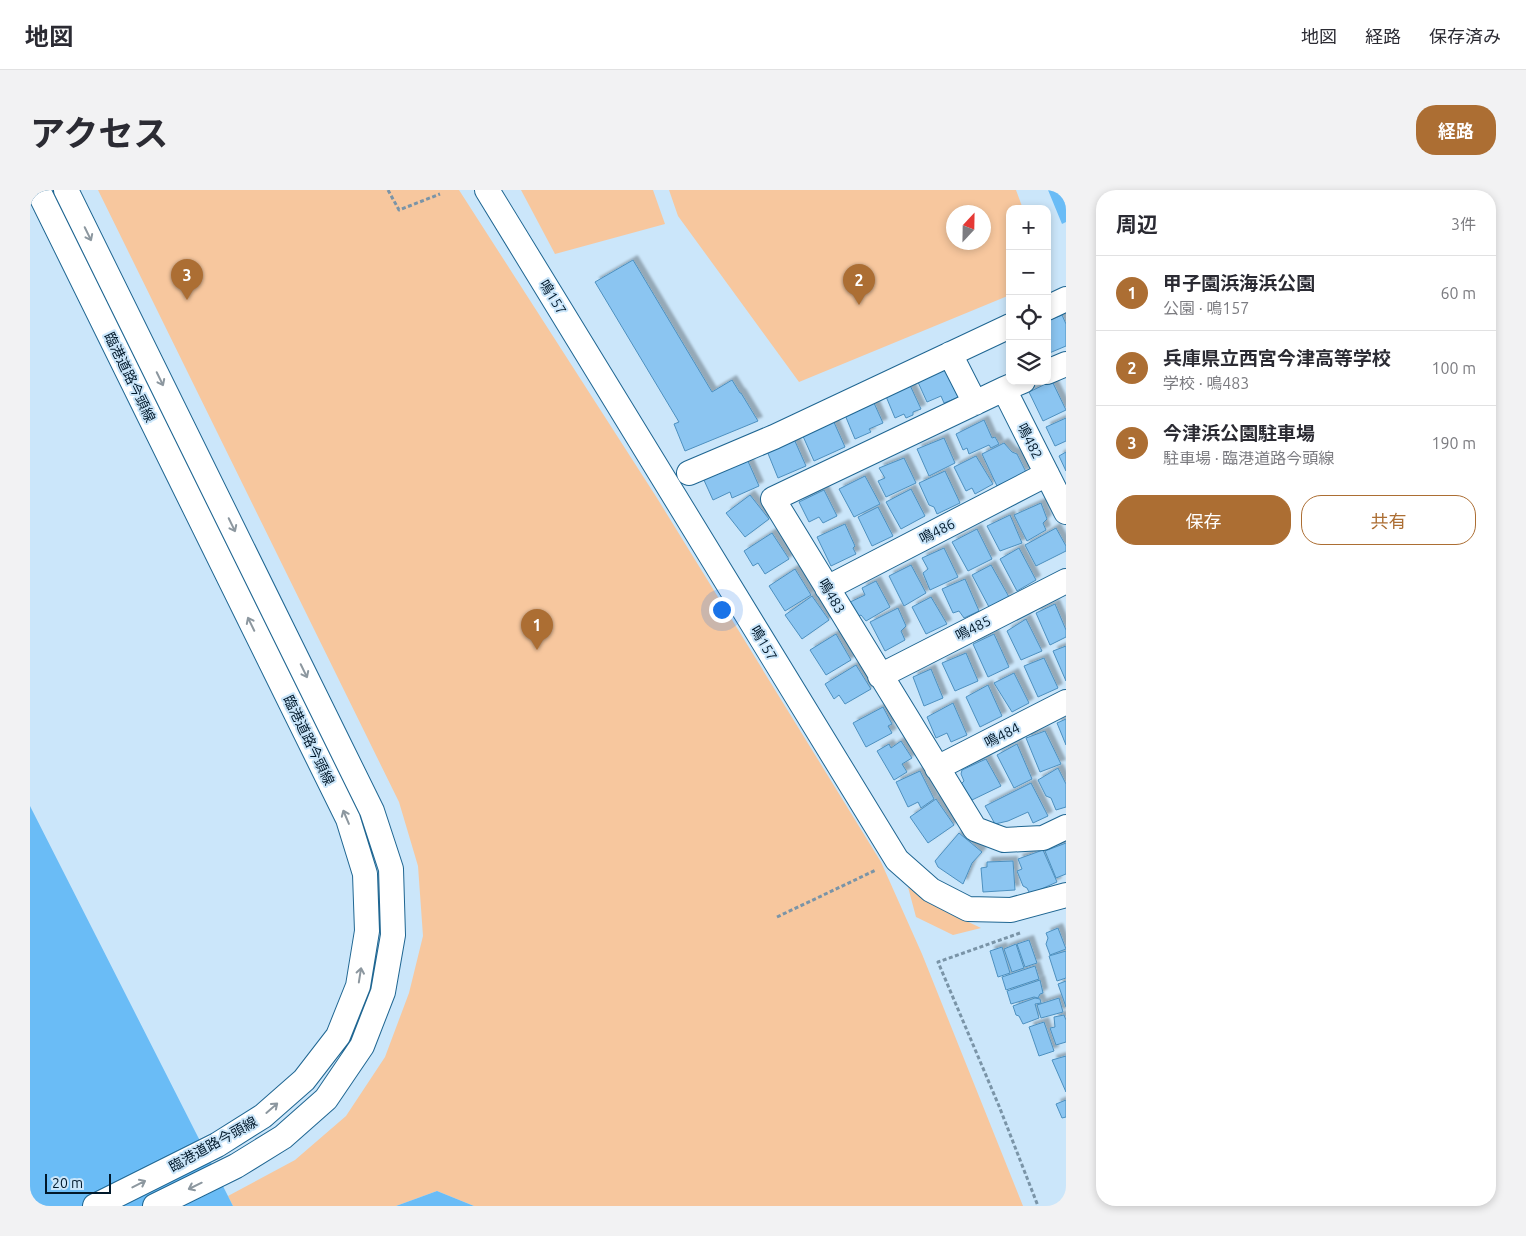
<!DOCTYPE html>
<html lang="ja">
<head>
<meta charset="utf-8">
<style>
	body { margin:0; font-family:Ubuntu,"Noto Sans JP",sans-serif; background:#f2f2f3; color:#2b2b33 }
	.controls { position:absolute; right:15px; top:15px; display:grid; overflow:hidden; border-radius:10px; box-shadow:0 2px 8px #0003 }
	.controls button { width:45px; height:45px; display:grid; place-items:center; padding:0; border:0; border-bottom:1px solid #e1e1e2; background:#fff; color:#2b2b33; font:25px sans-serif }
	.compass { position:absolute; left:916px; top:15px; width:45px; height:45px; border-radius:50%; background:#fff; box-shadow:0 2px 8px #0003; rotate:22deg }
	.scale { position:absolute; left:15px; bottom:12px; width:66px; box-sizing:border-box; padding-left:5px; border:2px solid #00182a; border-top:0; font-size:14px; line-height:18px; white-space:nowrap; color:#00182a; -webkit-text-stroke:4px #cbe6fa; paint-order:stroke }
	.you { position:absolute; left:691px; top:419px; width:18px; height:18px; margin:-12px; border:4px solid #fff; border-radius:50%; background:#1a73e8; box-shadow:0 0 0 8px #1a73e833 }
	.badge { display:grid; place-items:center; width:32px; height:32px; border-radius:50%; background:#ac6e33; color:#fff; font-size:16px; font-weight:700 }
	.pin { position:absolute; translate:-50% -41px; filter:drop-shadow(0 1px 2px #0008) }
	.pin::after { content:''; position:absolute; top:26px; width:18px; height:15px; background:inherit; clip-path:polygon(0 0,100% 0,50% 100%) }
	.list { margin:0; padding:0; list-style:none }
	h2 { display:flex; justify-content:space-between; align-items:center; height:65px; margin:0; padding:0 20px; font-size:21px }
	h2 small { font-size:16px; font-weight:400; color:#7c7c81 }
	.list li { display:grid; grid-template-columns:32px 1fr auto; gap:15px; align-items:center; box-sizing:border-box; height:75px; padding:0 20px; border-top:1px solid #e1e1e2 }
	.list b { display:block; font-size:19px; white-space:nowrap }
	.list p { margin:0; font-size:16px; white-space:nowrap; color:#7c7c81 }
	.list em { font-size:16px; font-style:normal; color:#7c7c81 }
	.actions { display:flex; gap:10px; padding:15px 20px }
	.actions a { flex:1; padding:11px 0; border:1px solid #ac6e33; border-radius:20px; text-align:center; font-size:18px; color:#ac6e33 }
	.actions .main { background:#ac6e33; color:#fff }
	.icon { flex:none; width:28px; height:28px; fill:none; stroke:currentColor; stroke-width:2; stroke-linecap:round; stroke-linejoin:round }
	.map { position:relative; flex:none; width:1036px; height:1016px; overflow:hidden; border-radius:20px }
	header { display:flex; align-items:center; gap:30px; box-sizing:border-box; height:70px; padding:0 25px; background:#fff; border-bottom:1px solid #e1e1e2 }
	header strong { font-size:24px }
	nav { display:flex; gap:28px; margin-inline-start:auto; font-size:18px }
	.intro { display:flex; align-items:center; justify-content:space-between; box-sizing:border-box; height:120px; padding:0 30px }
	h1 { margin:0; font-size:35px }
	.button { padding:12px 22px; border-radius:20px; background:#ac6e33; color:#fff; font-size:18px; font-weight:700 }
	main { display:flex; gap:30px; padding:0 30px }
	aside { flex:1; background:#fff; border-radius:20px; box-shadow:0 2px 8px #0003 }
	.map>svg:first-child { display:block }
	.green { fill:#f7c79e; fill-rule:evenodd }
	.water { fill:#6abcf6 }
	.building { fill:#8bc5f1; stroke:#4d90bf; filter:url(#shadow) }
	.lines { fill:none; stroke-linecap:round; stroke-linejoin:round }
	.minor-casing { stroke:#1f6692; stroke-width:26 }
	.path { stroke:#7a94a7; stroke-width:3; stroke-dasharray:4 2.5; stroke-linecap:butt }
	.minor { stroke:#fff; stroke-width:24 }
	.oneway { stroke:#8c979f }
	.labels { text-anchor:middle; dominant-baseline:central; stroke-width:4; stroke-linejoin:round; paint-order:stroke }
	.street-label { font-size:14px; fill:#00182a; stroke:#cbe6fa }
</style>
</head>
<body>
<header>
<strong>地図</strong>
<nav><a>地図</a><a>経路</a><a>保存済み</a></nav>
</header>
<div class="intro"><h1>アクセス</h1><a class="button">経路</a></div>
<main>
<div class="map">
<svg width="1036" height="1016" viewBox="0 0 1036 1016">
	<defs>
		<filter id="shadow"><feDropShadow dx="4.5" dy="-4.5" stdDeviation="1" flood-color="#0004"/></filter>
	</defs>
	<rect width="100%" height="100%" fill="#cbe6fa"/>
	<!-- green -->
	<path class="green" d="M68,0H429L627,308L851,672L892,764L993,1016H444L407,1001L366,1016H203L198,1006L265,970L316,926L355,867L379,803L393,746L388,676L369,612Z
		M491,0H623L635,34L525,64Z
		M639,0H986L993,19H980V105L769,192L648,26ZM924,22H954V52H924Z
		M878,697L907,717L951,738L923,745L886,727Z"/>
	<!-- water -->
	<path class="water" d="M1018,0H1036V32L1032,34Z
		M0,616L198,1006L203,1016H0Z
		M407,1001L444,1016H366Z"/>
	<!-- building -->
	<path class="building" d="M603,70L682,202L702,190L710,203H711L728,231L655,261L644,234L649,232L565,92Z
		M1032,125L1036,134V156L1017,164V131Z
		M919,176L932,206L914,213L911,206L897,212L887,190Z
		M1022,191L1036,220L1013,231L999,202Z
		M879,193L891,219L883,222V225L876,228L874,224L865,228L855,204Z
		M844,213L853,233L839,239L841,242L825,249L815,225Z
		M1036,228V251L1025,256L1016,237Z
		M803,230L815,257L784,271L772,244Z
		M954,230L962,248L965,247L969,254L961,258L959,255L939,264L937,258L933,260L926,244Z
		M914,248L925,273L899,286L887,259Z
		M764,249L776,276L748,288L737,261Z
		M974,253L982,262L987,264L996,282L967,296L952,264Z
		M1036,262V281L1029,266Z
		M946,266L963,294L945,304L942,298L936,301L924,277Z
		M874,268L886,293L856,307L848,291L855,288L849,278Z
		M717,269L729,296L702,308L700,302L683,310L673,288Z
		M915,281L930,313L907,324L904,317L899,315L889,293Z
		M835,286L850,314L824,327L809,299Z
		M881,299L895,326L871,339L856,312Z
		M794,300L807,326L793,333L789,327L779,332L769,312Z
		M720,305L739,329L715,347L696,323Z
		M1011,313L1017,329L1013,333L1016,340L997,351L984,325Z
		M848,317L863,346L842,356L828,327Z
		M980,325L992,353L970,361L957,336Z
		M815,334L825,356L823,358L826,364L801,376L787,347Z
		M1026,338L1036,356V361L1006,376L995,355Z
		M947,339L962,369L938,381L922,352Z
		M742,343L759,369L735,384L728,373L723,376L714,361Z
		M914,358L928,387L900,400L893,383L898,379L892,368Z
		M989,358L1006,390L987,401L970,369Z
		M881,375L896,403L874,416L859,386Z
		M961,375L979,407L959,417L942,385Z
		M765,379L781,405L755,421L739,396Z
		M935,389L949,421L934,428L929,421L923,423L912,399Z
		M846,391L860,417L836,431L831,425L825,428L818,413L835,405L832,398Z
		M782,406L799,430L772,449L755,425Z
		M901,407L917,434L896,444L882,417Z
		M1025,414L1036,440V447L1020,455L1006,423Z
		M868,418L876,436L871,441L875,450L855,461L840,432Z
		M996,429L1012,461L991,470L977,441Z
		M806,444L821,470L796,485L780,460Z
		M964,444L979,477L958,487L943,454Z
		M1036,456V491L1023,461Z
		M936,463L948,491L925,501L912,473Z
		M1014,468L1028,498L1008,507L994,476Z
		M826,475L841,499L815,514L809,505L804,509L795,494Z
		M901,479L913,508L894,516L883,487Z
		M984,483L999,513L982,522L964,493Z
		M958,495L972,526L950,537L936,507Z
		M923,513L937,545L921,552L917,543L906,548L897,527Z
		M853,517L862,534L858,536L862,543L836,557L823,533Z
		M1036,529V555L1027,533Z
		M1015,541L1031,574L1010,582L996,548Z
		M871,551L882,568L872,574L877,582L864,590L847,561L859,554L861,558Z
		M987,554L1002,589L984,598L967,565Z
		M956,569L971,596L942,610L931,594L934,591L931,584L932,580Z
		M1028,578L1036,594V617L1026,620L1021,608L1016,606L1008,590Z
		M890,581L904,609L891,618L888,612L878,617L866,592Z
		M1001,593L1018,626L1003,633L998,622L978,631L965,634L955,616Z
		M906,609L924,635L898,653L880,627Z
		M929,643L952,662L942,673L933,694L908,677L905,671Z
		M1036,653V684L1026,688L1015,661Z
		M1013,660L1027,692L1000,704L997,698L993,696L987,681L992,679L988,669Z
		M983,671L985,700L953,702L951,678L957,677V672Z
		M1028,738L1036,759L1020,765L1016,754L1018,748L1016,743Z
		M999,750L1007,773L995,777L987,754Z
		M986,754L994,778L982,782L974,759Z
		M972,757L980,783L968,787L960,761Z
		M1036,761V788L1027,791L1019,766Z
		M1005,776L1009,789L976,800L972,787Z
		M1010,790L1013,803L1010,804L1008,808L1004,807L981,814L977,801Z
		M1036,791V817L1028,794Z
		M1005,808L1010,809L1011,813L1005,814L1009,828L993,834L989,826L986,825L983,816Z
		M1029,808L1033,822L1011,828L1007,815Z
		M1034,825L1036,830V852L1026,855L1020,838L1025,837L1024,827Z
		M1014,832L1024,861L1009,866L999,837Z
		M1036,866V902L1022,870Z
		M1036,910V927L1032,928L1026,914Z"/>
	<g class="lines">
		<defs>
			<path id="minor" d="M8,0L318,629L335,684L337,741L328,796L308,846L274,890L233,926L187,955L65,1016
				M36,0L342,621L361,679L363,745L353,802L332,856L296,909L253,947L206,976L125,1016
				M457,0L867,670L901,700L938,719L981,720L1036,705
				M1017,118L1036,109
				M920,164L945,213
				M1017,182L1036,174
				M993,191L974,199L1036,322
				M974,199L743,309L945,639L974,650L1013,648L1036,637
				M659,283L744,247L980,136
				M797,398L1017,284
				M850,486L1036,391
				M907,578L1036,512"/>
		</defs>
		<!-- minor casing -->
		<use href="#minor" class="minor-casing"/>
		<!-- path -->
		<path class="path" d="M358,0L369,20L410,4
			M747,727L846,680
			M990,743L908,772L969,916L1008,1016"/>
		<!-- minor -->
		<use href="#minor" class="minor"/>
	</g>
	<!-- one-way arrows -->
	<defs><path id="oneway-shaft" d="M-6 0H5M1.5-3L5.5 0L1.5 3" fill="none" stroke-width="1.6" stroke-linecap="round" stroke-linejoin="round" transform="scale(1.25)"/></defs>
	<g class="oneway">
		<use href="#oneway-shaft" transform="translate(58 44) rotate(64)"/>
		<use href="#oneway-shaft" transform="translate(130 189) rotate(64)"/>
		<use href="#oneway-shaft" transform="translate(202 335) rotate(64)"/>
		<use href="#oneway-shaft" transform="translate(221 434) rotate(-116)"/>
		<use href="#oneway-shaft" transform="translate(274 481) rotate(64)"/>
		<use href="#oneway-shaft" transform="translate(316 627) rotate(-113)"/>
		<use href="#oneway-shaft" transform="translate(330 785) rotate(-81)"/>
		<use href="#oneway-shaft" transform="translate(242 918) rotate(-41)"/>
		<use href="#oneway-shaft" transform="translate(109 994) rotate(-27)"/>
		<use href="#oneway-shaft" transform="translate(165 996) rotate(154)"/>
	</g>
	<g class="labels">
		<!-- street labels -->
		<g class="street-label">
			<text transform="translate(523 107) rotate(58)">鳴157</text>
			<text transform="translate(100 187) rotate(64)">臨港道路今頭線</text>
			<text transform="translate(1000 251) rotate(63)">鳴482</text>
			<text transform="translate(907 341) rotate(-27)">鳴486</text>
			<text transform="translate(802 406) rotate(59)">鳴483</text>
			<text transform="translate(943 438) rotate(-27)">鳴485</text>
			<text transform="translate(734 453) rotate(59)">鳴157</text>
			<text transform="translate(972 545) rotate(-27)">鳴484</text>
			<text transform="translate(279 550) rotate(64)">臨港道路今頭線</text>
			<text transform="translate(183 954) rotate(-29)">臨港道路今頭線</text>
		</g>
	</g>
</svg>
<div class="controls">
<button>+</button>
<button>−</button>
<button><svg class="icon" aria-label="locate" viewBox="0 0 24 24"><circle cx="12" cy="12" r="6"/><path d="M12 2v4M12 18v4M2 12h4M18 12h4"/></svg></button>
<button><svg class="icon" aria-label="layers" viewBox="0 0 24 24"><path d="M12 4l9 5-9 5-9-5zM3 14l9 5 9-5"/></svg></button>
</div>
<svg class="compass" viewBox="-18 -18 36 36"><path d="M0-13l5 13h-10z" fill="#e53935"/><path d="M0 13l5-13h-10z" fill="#7c7c81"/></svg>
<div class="scale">20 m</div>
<div class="you"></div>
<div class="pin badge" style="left:507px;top:460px">1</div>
<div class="pin badge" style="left:829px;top:115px">2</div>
<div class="pin badge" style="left:157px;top:110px">3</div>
</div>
<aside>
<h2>周辺<small>3件</small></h2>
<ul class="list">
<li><span class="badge">1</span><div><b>甲子園浜海浜公園</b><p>公園 · 鳴157</p></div><em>60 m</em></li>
<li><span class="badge">2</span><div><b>兵庫県立西宮今津高等学校</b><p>学校 · 鳴483</p></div><em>100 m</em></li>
<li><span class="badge">3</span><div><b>今津浜公園駐車場</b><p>駐車場 · 臨港道路今頭線</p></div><em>190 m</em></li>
</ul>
<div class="actions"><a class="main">保存</a><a>共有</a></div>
</aside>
</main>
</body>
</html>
